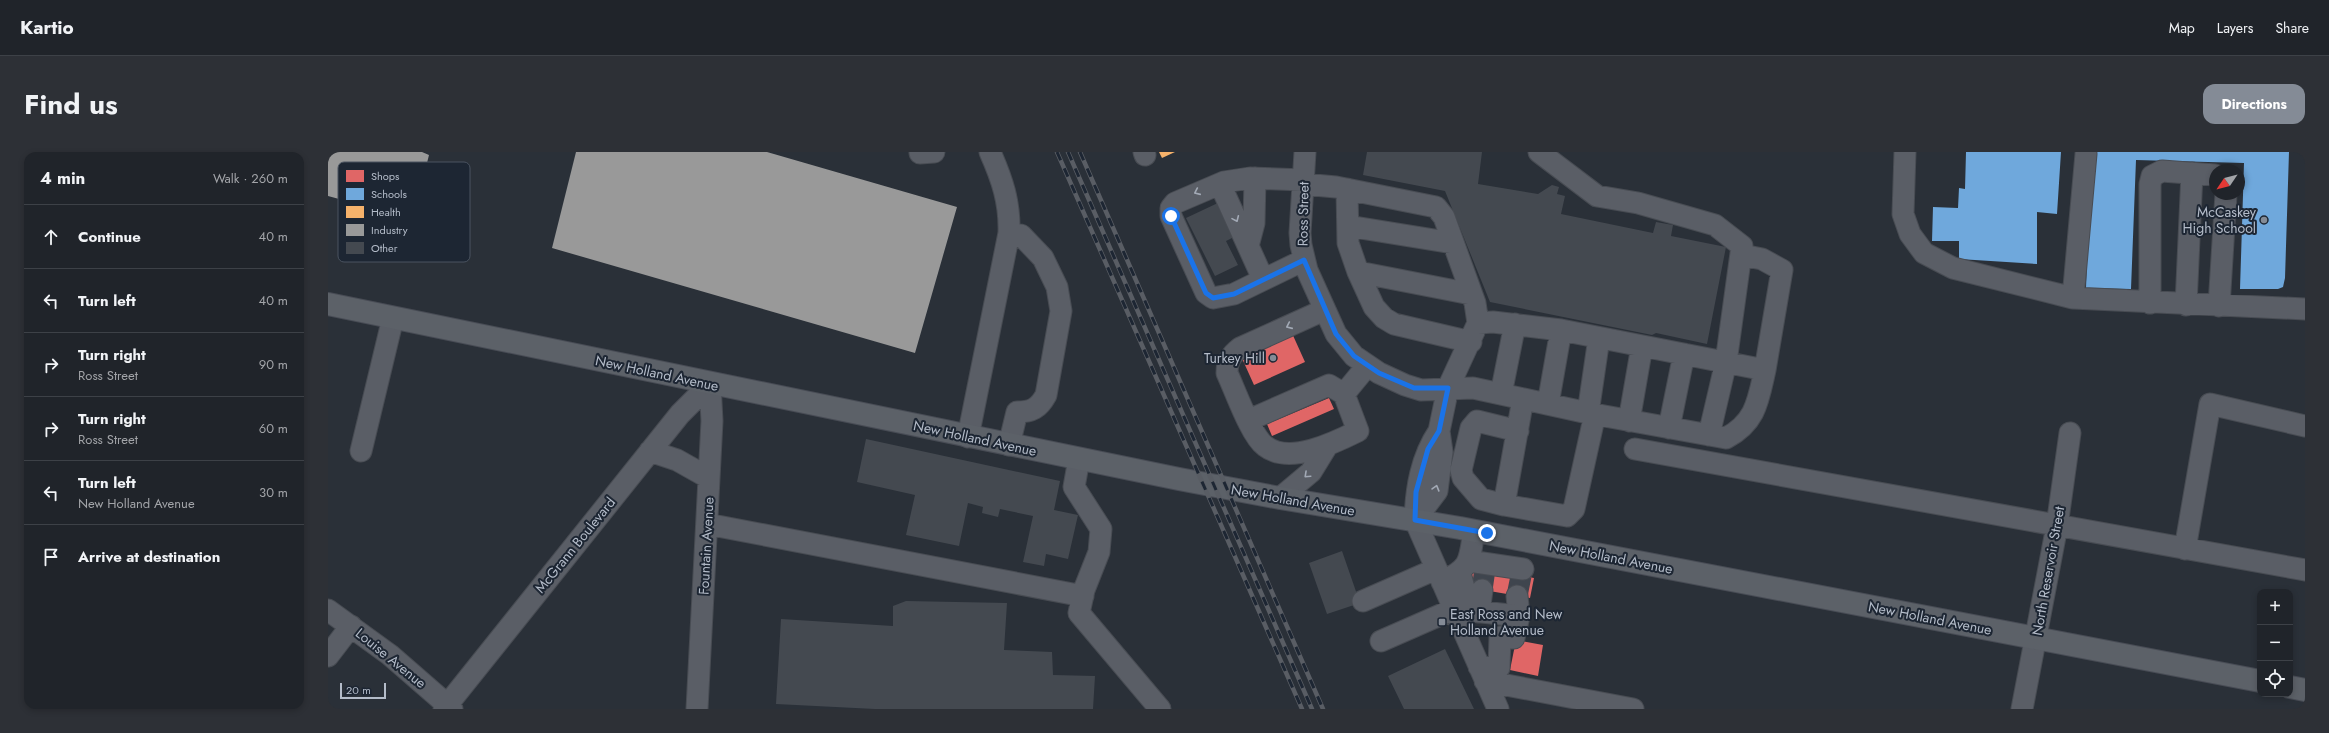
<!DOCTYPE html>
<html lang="en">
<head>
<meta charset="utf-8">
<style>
	body { margin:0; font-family:Jost,sans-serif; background:#2d3036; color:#f1f3f6 }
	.controls { position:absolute; right:12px; bottom:12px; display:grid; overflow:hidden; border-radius:8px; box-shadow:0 2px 6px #0003 }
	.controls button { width:36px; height:36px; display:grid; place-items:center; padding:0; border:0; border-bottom:1px solid #3d4147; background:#20242a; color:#f1f3f6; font:20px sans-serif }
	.compass { position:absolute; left:1881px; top:12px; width:36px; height:36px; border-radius:50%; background:#20242a; box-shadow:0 2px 6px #0003; rotate:235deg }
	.scale { position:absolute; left:12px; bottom:10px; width:46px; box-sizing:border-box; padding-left:4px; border:2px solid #b4bcc9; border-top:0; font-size:11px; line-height:14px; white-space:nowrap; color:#b4bcc9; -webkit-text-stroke:3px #1d2633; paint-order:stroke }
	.stop { position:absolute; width:12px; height:12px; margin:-9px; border:3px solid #1a73e8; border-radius:50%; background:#fff }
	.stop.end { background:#1a73e8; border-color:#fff; box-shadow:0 1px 4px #0008 }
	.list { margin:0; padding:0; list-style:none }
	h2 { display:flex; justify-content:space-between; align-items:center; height:52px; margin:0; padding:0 16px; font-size:17px }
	h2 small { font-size:13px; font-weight:400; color:#a2a4a8 }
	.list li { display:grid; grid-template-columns:26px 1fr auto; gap:12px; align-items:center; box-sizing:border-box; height:64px; padding:0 16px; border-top:1px solid #3d4147 }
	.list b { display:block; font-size:15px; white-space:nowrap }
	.list p { margin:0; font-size:13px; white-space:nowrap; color:#a2a4a8 }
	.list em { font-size:13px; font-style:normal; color:#a2a4a8 }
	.icon { flex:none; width:22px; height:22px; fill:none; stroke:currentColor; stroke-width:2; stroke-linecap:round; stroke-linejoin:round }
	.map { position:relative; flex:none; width:1977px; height:557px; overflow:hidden; border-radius:12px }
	header { display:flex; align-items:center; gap:24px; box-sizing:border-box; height:56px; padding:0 20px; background:#20242a; border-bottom:1px solid #3d4147 }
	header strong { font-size:19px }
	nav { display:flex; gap:22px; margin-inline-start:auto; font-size:14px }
	.intro { display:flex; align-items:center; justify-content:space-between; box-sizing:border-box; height:96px; padding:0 24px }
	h1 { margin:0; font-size:28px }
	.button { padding:10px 18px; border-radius:12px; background:#848b96; color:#fff; font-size:14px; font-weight:700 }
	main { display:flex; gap:24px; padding:0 24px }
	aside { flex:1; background:#20242a; border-radius:12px; box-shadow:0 2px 6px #0003 }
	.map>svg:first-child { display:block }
	.shops { fill:#e06666 }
	.schools { fill:#6fa8dc }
	.health { fill:#f6b26b }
	.industry { fill:#999 }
	.building { fill:#444950 }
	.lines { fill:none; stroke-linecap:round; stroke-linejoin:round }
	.minor-tunnel { stroke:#3f454e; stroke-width:21; stroke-dasharray:21 10; stroke-linecap:butt }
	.minor-casing { stroke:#484c53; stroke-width:23 }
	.major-casing { stroke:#484c55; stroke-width:24 }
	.minor { stroke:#5a5e66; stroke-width:21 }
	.major { stroke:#5c6168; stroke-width:22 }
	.rail-casing { stroke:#595d64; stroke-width:4.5 }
	.rail { stroke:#1d2633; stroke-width:3; stroke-dasharray:9; stroke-linecap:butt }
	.oneway { stroke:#a2a9b5 }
	.route { stroke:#1a73e8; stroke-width:5 }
	.poi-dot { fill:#848b96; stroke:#1d2633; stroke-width:1.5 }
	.labels { text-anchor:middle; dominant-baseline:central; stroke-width:4; stroke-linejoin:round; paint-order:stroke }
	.poi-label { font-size:14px; fill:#b4bcc9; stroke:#1d2633; text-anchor:end }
	.street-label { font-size:14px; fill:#b4bcc9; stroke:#1d2633 }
	.key { fill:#1d2633; stroke:#4a5360; stroke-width:1 }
	.key-label { font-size:11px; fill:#b4bcc9 }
</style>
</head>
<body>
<header>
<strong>Kartio</strong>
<nav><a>Map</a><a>Layers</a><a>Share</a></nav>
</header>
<div class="intro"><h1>Find us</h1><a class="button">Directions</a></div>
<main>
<aside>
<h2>4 min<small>Walk · 260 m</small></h2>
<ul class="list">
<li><svg class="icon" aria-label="ahead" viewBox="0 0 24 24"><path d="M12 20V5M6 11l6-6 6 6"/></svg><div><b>Continue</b></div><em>40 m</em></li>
<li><svg class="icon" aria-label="left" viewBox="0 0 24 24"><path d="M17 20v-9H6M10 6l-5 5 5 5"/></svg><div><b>Turn left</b></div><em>40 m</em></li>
<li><svg class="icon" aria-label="right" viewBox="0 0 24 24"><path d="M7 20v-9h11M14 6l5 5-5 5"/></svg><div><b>Turn right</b><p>Ross Street</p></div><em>90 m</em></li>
<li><svg class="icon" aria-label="right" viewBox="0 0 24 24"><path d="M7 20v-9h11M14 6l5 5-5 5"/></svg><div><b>Turn right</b><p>Ross Street</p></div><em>60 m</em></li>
<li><svg class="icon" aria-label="left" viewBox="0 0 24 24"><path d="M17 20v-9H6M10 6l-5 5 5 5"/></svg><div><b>Turn left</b><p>New Holland Avenue</p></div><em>30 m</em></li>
<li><svg class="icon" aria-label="arrive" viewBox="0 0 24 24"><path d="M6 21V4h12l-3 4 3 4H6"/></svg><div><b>Arrive at destination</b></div></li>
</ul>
</aside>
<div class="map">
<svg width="1977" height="557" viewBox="0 0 1977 557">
	<rect width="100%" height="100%" fill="#2a3038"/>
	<!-- shops -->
	<path class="shops" d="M963,179L977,210L926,233L912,202Z
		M1001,246L1006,257L944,284L939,272Z
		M1142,415L1206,426L1202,446L1138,435Z
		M1188,488L1215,493L1210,524L1182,518Z"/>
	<!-- schools -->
	<path class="schools" d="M1638,0H1733L1729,62L1709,60V112L1631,107V89H1604L1605,55L1630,56L1631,36L1637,37Z
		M1763,0H1961L1957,126L1955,135L1950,137H1912L1916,11L1808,8L1803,137L1758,136Z"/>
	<!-- health -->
	<path class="health" d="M831,0H847L834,6Z"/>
	<!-- industry -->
	<path class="industry" d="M0,0H94L101,3L85,67L0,44Z
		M248,0H439L629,55L587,201L224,96Z"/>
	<!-- building -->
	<path class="building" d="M1039,0H1154L1150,32L1210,42L1224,33L1231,35L1229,42L1237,44L1233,62L1325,81L1328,70L1345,73L1343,84L1398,95L1379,192L1328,181L1324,183L1162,150L1117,39L1035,23Z
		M892,50L908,84L898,89L910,113L887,124L858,66Z
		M538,287L732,329L726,358L750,363L740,407L718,402L716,414L695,410L705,364L672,357L670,365L654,361L655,355L640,351L631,394L578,383L587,343L529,330Z
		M1014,399L1032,451L999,462L981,411Z
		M578,449L679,451L676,498L724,500L725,523L767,524L765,557H547L448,552L453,467L565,474V454Z
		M1117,497L1146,557H1076L1060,524Z"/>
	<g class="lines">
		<!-- minor-tunnel -->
		<path class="minor-tunnel" d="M1154,438L1157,417
			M1189,444L1193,424"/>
		<defs>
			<path id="minor" d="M816,0L817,3
				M977,0L972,81L973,93L979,118L1008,182L1026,204L1051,221L1077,233L1093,238L1145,236L1260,261L1398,286C1428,270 1430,249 1437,218L1233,178L1165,170L1150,171
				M1211,0L1269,44L1310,51L1387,73L1414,94L1398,210L1381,283
				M1577,0L1575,62L1582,82L1596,101L1625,116L1745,146L1758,2
				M592,1L606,0
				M976,28L922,26L896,30L847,51L843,56V64L878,141L885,146L906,142L976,108
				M892,32L935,127
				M975,32L1008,35L1108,55L1116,65L1147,151L1150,171L1120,236L1111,279L1114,300L1109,339L1087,368
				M1019,37L1020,91L1030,120L1046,155L1056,166L1066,172L1143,190
				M1020,74L1125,91
				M920,94L926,71L927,26
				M1414,103L1434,107L1454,118L1437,218
				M1030,120L1143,142
				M1745,146L1977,157
				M1822,151V32L1824,24L1834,19L1887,23
				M1858,153L1864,21
				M1891,154L1898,42
				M996,158L912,196C903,203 899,209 899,221C907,238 923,284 937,294C961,313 1006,291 1030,279L1016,242L1039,214
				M1173,242L1187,172
				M1195,247L1176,353L1239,364L1246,357L1267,262
				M1220,252L1233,178
				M1260,261L1271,186
				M921,268L1001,233L1016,242
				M1301,269L1314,194
				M1341,276L1356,202
				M1111,279C1093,306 1088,336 1087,368L1170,557
				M640,285L681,81C682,50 674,27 662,0
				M681,293L689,260C704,260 711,256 718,243L733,159L729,135L715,106L693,83L681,81
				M1307,297L1977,418
				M33,299L65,166
				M322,299L349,308L381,326
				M751,307L746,335L773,377L771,400L756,438L751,461L832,557
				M952,346L983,320L999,294
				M1176,353L1153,347L1135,326L1133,318L1143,276L1149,269L1190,279
				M379,372L755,444
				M1857,397L1882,252L1977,274
				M1141,409L1195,417
				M1132,421L1142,459
				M1114,430C1144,415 1141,409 1146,379
				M1035,449L1108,417
				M0,458L62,503L124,557
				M1151,460L1154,438
				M1053,489L1126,457L1191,464
				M0,504L23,474
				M1151,515L1171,516L1172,485L1186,486L1191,464L1189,444
				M1157,529L1305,557
				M116,557L352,262L382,232
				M369,557L384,269L382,232
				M1694,557L1729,374L1742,281"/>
			<path id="major" d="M0,152L851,327L952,346L1132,376L1932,529
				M1962,535L1977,538"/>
		</defs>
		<!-- minor casing -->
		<use href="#minor" class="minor-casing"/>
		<!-- major casing -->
		<use href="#major" class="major-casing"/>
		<!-- minor -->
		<use href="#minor" class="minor"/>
		<!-- major -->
		<use href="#major" class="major"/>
		<defs>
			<path id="rail" d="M729,0L974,557
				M740,0L984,557
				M752,0L995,557"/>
		</defs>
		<!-- rail casing -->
		<use href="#rail" class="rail-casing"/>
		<!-- rail -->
		<use href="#rail" class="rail"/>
	</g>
	<!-- one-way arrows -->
	<defs><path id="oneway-chevron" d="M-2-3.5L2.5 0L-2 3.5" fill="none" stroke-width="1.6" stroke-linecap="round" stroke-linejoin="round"/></defs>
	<g class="oneway">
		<use href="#oneway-chevron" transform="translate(869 40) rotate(156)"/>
		<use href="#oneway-chevron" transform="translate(908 67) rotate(66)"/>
		<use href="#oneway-chevron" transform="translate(961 174) rotate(156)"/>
		<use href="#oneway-chevron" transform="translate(979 323) rotate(137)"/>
		<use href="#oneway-chevron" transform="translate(1108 336) rotate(-74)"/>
	</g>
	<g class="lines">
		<!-- route -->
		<path class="route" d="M843,64L878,141L885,146L906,142L976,108L1008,182L1026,204L1051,221L1086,236H1120L1111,279L1100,297L1088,340L1087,368L1159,381"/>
	</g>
	<!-- markers -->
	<g class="poi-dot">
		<circle cx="1936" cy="68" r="4"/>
		<circle cx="945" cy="206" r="4"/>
		<rect x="1110" y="466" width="8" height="8" rx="2"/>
	</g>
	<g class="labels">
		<!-- poi labels -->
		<g class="poi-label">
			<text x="1928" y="60">McCaskey<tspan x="1928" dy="16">High School</tspan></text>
			<text x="937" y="206">Turkey Hill</text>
			<text x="1122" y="462" text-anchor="start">East Ross and New<tspan x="1122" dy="16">Holland Avenue</tspan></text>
		</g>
		<!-- street labels -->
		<g class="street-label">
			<text transform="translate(975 62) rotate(-89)">Ross Street</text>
			<text transform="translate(329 221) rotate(12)">New Holland Avenue</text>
			<text transform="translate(647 286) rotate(12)">New Holland Avenue</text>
			<text transform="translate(965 348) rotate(10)">New Holland Avenue</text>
			<text transform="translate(247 393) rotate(-51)">McGrann Boulevard</text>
			<text transform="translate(378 394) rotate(-87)">Fountain Avenue</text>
			<text transform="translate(1283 405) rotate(11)">New Holland Avenue</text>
			<text transform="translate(1720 419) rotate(-80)">North Reservoir Street</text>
			<text transform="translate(1602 466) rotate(11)">New Holland Avenue</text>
			<text transform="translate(63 506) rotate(39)">Louise Avenue</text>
		</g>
	</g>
	<!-- legend -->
	<rect x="10" y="10" width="132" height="100" rx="6" class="key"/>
	<rect x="18" y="18" width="18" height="12" fill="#e06666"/>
	<rect x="18" y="36" width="18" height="12" fill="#6fa8dc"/>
	<rect x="18" y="54" width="18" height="12" fill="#f6b26b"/>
	<rect x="18" y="72" width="18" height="12" fill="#999"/>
	<rect x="18" y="90" width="18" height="12" fill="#444950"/>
	<g class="key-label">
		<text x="43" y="28">Shops</text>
		<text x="43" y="46">Schools</text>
		<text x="43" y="64">Health</text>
		<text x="43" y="82">Industry</text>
		<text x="43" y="100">Other</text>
	</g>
</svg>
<div class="controls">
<button>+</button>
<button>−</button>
<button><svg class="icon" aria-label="locate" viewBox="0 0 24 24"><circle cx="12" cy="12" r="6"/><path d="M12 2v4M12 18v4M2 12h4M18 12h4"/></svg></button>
</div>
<svg class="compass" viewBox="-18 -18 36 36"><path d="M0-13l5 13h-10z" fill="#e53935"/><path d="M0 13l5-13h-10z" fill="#a2a4a8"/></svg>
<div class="scale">20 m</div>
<div class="stop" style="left:843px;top:64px"></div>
<div class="stop end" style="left:1159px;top:381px"></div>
</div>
</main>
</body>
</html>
